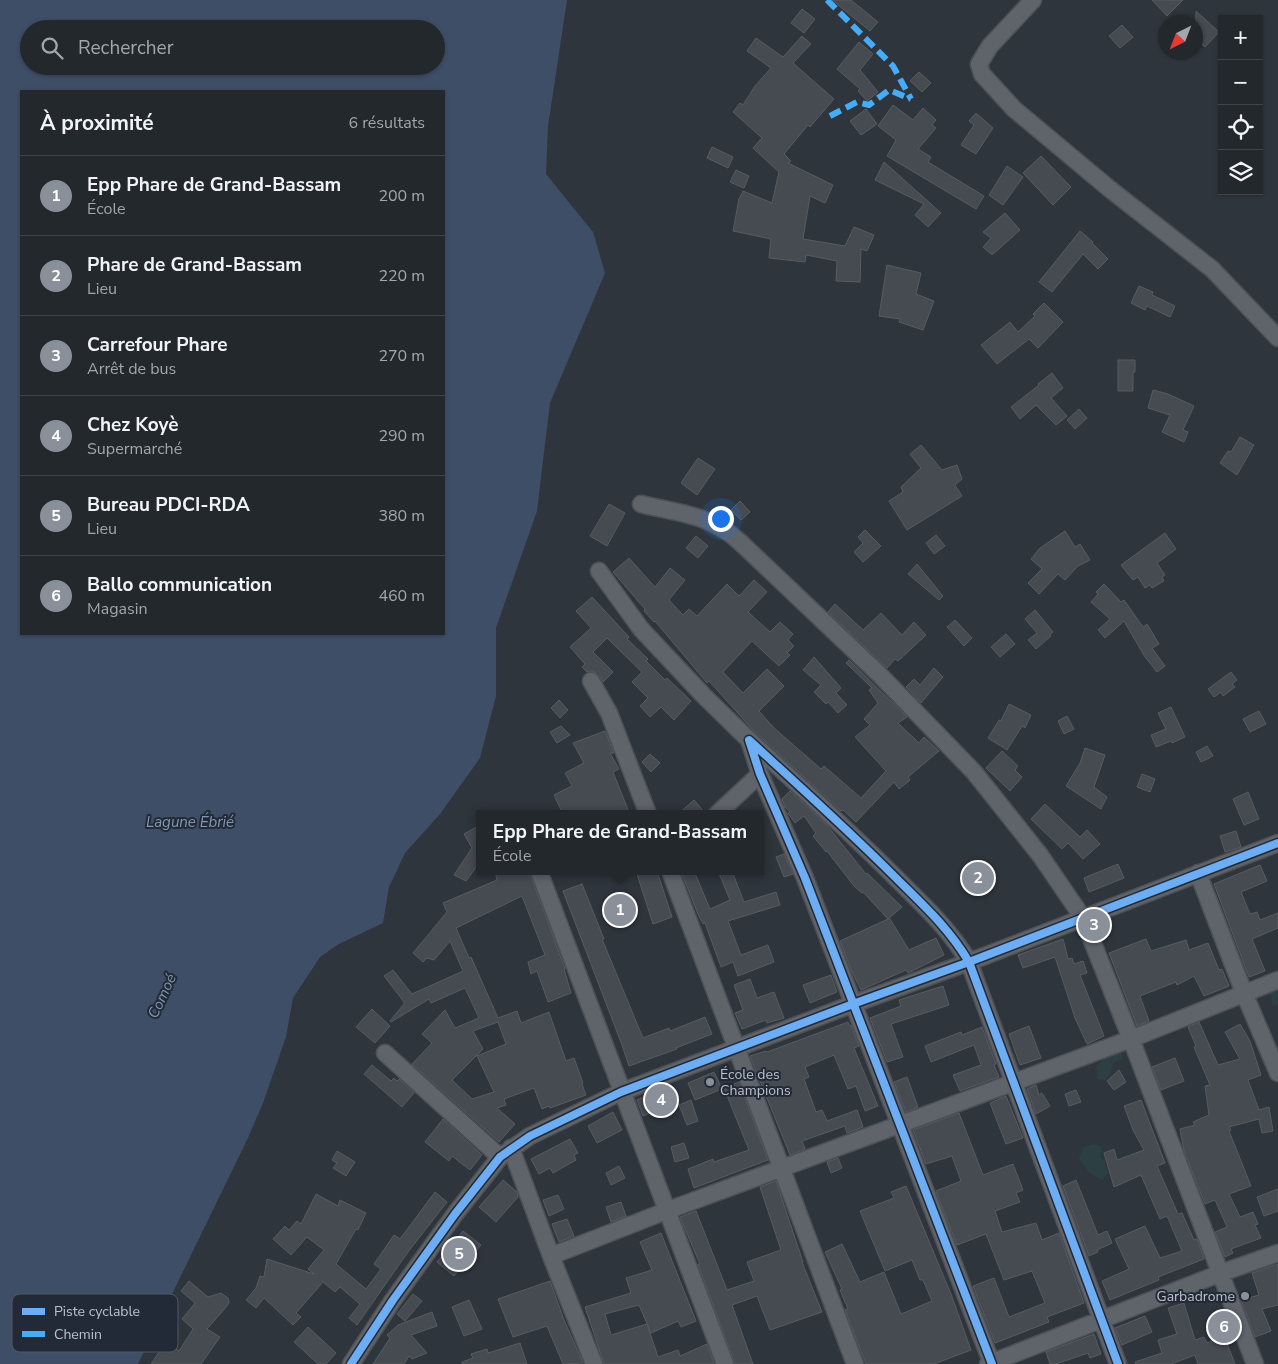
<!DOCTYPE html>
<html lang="fr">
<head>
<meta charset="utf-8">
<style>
	body { margin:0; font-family:"Nunito Sans",sans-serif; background:#2f3439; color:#f1f3f6 }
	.controls { position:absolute; right:15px; top:15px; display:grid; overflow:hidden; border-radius:0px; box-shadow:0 1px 4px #0004 }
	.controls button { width:45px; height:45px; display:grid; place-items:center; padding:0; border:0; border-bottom:1px solid #404449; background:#23282d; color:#f1f3f6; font:25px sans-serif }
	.compass { position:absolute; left:1158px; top:15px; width:45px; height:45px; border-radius:50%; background:#23282d; box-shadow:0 1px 4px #0004; rotate:222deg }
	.you { position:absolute; left:720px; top:518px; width:18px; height:18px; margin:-12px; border:4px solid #fff; border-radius:50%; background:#1a73e8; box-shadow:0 0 0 8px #1a73e833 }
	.badge { display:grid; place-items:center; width:32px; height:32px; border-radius:50%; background:#89909a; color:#fff; font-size:16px; font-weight:700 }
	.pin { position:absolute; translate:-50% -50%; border:2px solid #fff; box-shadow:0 1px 5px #0006 }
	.popup { position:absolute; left:476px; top:810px; width:288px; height:65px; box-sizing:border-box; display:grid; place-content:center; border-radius:0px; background:#23282d; filter:drop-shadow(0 1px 4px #0005); font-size:16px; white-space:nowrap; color:#a3a6aa }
	.popup b { font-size:19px; color:#f1f3f6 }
	.popup::after { content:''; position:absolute; left:50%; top:100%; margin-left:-10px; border:10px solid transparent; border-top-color:#23282d }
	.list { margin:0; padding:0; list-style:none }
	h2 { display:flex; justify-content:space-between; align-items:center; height:65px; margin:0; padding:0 20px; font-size:21px }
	h2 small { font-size:16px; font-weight:400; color:#a3a6aa }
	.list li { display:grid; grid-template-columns:32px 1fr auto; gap:15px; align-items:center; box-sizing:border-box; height:80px; padding:0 20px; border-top:1px solid #404449 }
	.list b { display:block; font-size:19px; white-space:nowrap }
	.list p { margin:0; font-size:16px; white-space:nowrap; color:#a3a6aa }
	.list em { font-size:16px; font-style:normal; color:#a3a6aa }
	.icon { flex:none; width:28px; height:28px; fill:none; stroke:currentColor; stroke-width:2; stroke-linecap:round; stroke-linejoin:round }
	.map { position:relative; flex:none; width:1278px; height:1364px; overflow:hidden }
	.search { position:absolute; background:#23282d; box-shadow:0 1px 4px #0004; left:20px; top:20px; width:425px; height:55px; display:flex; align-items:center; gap:12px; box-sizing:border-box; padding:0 18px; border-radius:28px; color:#a3a6aa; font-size:19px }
	.panel { position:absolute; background:#23282d; box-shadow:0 1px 4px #0004; left:20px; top:90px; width:425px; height:545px; border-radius:0px }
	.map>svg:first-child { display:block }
	.green { fill:#2c4043 }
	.water { fill:#3e4e66; fill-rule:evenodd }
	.building { fill:#464a51; stroke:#575c63; fill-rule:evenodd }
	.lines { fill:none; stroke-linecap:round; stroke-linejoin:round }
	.street-casing { stroke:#4d5157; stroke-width:19 }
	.street { stroke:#5f636a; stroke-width:16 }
	.quiet { stroke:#46acf6; stroke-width:6; stroke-dasharray:12 6; stroke-linecap:butt }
	.cycleway-casing { stroke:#222a37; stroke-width:11 }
	.cycleway { stroke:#6dadf4; stroke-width:8 }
	.poi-dot { fill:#89909a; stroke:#222a37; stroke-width:2 }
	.labels { text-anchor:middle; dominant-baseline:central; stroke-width:4; stroke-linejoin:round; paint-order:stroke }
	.poi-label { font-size:14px; fill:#bac1cc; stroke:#222a37; text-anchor:start }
	.water-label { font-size:15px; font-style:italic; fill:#8497b1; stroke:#222a37 }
	.key { fill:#222a37; stroke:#505764; stroke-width:1 }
	.key-label { font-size:14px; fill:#bac1cc }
</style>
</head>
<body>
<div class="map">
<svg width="1278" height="1364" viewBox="0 0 1278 1364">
	<rect width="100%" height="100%" fill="#2f353c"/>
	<!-- green -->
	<path class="green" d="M1278,988V1004L1273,1006L1269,990Z
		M1121,1046L1123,1059L1113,1063L1111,1072L1105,1080L1098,1079L1096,1066Z
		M1093,1144L1102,1146L1101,1158L1104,1161L1108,1173L1102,1180L1090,1173L1079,1159L1083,1147Z"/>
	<!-- water -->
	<path class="water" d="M0,0H567L548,126L546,174L593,232L605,273L550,403L537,511L496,628V696L480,758L440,814L405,853L389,887L383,923L339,944L320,957L293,998L286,1037L263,1103L247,1140L138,1364H0ZM29,29H436V66H29ZM21,91H444V634H21Z"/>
	<!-- building -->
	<path class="building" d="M832,0H851L878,22L870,31Z
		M1152,0H1183L1167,16Z
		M802,9L815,19L804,33L791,23Z
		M1196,11L1219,32L1205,47L1196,39Z
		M1122,25L1133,37L1120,48L1109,36Z
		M802,36L811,44L793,63L834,99L810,127L808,125L784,154L791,161L788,163L833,185L825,203L810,196L803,239L845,246L854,227L874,235L867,251L861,249L860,282L836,281L837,261L806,255L805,262L769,258L771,239L733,231L739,199L743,191L772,203L779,172L753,148L762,138L733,112L740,103L743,105L755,86L771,68L747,51L756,38L783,57Z
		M859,42L873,54L860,70L878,92L867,101L858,91L860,89L837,69Z
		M919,72L931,83L922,92L910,81Z
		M893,105L913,120L923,108L936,120L932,125L936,128L918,149L931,157L928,162L984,196L976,209L887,156L896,140L878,126Z
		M866,109L877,124L861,135L850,121Z
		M976,113L993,128L976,154L961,145L974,125L969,121Z
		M712,147L733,157L728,168L707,158Z
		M1041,156L1071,187L1053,205L1023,173Z
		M884,162L941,213L928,227L915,215L924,204L875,180Z
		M1007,166L1023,177L1003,205L989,195Z
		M736,170L749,176L744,188L730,182Z
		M1005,213L1020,230L992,255L983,247L991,238L983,232Z
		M1080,231L1093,242L1092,243L1108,259L1098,269L1083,254L1052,292L1039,282Z
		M887,265L921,273L916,294L934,301L923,330L899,322L900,319L879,316Z
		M1139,286L1153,292L1152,295L1175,306L1170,317L1147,306L1145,310L1131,303Z
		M1044,303L1063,322L1038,348L1029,339L997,364L981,345L1010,322L1018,332L1035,316L1033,314Z
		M1118,360H1135V372H1133V391H1118Z
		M1052,373L1063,388L1051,398L1067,416L1056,425L1036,405L1020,419L1011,407L1039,385L1038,384Z
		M1153,390L1168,394L1194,406L1183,430L1188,432L1184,442L1162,432L1170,415L1148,408Z
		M1079,409L1087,418L1075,429L1067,420Z
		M1240,437L1254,445L1237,475L1220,463L1228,451L1231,452Z
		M921,445L942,470L957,465L962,479L955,485L962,496L907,530L889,501L903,492L901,487L921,468L910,454Z
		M698,458L715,469L697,495L681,483Z
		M740,501L750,512L741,520L731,510Z
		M609,504L625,513L607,546L590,536Z
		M865,530L881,546L863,562L854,552L863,543L858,537Z
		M1065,531L1075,547L1080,544L1090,560L1078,566L1065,580L1058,574L1039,594L1028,583L1042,569L1031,559L1040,548Z
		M1165,533L1176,549L1157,563L1165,575L1162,577L1164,581L1152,588L1150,585L1145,588L1138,577L1133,580L1121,565Z
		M936,535L945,546L934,554L926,543Z
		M696,536L708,546L698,558L686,548Z
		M629,558L655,587L670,568L685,580L669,600L683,615L689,609L697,616L727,584L739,596L754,580L767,592L748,612L770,632L780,622L793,634L788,640L794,646L787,653L790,655L779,666L752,641L723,672L743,693L767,669L784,686L759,711L774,728L821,769L824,766L861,798L886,771L855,737L870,725L864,719L878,703L869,690L872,688L846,663L849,660L907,717L898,723L919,743L924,737L939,751L908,777L910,780L899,789L894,782L856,822L843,810L841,811L753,730L709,681L707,683L655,621L654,622L644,611L645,609L613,572Z
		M917,564L943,596L939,600L908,574Z
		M1104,584L1121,602L1124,600L1143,627L1147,624L1159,644L1152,648L1165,666L1157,672L1145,657L1124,621L1105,638L1098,630L1110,619L1091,602L1098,594L1096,592Z
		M592,597L629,637L627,639L648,659L646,661L665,680L667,678L691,701L674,720L661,707L650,717L640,706L648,698L632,682L642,672L607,638L593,652L613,672L603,682L596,673L592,671L587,672L582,667L585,664L570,647L591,628L576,611Z
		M835,604L863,630L881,613L902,635L914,622L926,635L898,661L895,659L887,668L828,612Z
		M1035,610L1053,632L1050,634L1051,636L1036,649L1028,640L1037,633L1025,619Z
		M955,620L972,638L964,646L947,627Z
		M1006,634L1015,644L1000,657L991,647Z
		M814,657L841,688L836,693L847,705L838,713L828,702L826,704L814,692L821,685L803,670Z
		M934,668L943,677L921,703L906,687L914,679L920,685Z
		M1231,672L1237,680L1232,684L1235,687L1223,696L1221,692L1214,697L1208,689Z
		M559,700L568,710L560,718L551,708Z
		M1009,704L1031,715L1025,728L1022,726L1007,750L988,738L999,720L1001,721Z
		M1171,707L1185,737L1172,743L1171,741L1156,747L1151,735L1166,729L1158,713Z
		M1259,711L1266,724L1250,732L1243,719Z
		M1067,716L1074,729L1064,734L1058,721Z
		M561,726L570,735L557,743L550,732Z
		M605,731L614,753H610L619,769L613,772L628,810L618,814H563L554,795L572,786L565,773L584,763L573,743Z
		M1207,746L1213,756L1201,762L1196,752Z
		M1085,748L1105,755L1094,787L1107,797L1101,809L1066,786L1080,763Z
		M1002,751L1018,766L1015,770L1022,777L1010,791L986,768Z
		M650,754L660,763L651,772L642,762Z
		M1142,774L1155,779L1150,792L1137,787Z
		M790,791L826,824L866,874L867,873L902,907L888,919H890L909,950L936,938L944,955L908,973L906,970L861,990L852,972L840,941L888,919L863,892L862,893L854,886L827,851L826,852L813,836L816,833L804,816L795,823L788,813L790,812L785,807L782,799Z
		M1248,792L1259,819L1244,825L1233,799Z
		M694,800L706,814H678Z
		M1045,804L1080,837L1087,830L1100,844L1083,859L1068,843L1062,849L1031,819Z
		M480,825V862L466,881L454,875L472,848L464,834Z
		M1236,831L1241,847L1225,852L1220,836Z
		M784,854L793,874L784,877L776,857Z
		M1118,864L1124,878L1089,892L1084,878Z
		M1260,865L1267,881L1241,892L1250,914L1257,912L1260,920L1278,913V928L1252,939L1265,971L1249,977L1214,884Z
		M978,869L989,879L981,887L971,877Z
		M495,871H529L565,969H564L571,993L548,1002L537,971L531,974L528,962L545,955L522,896L456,928L469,958L471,957L498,1018L517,1011L521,1023L549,1012L566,1061L574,1058L583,1083L582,1084L586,1095L550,1108L549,1106L542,1109L534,1088L504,1099L506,1105L497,1108L515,1124L499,1142L412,1064L432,1043L422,1034L445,1010L455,1028L479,1018L465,988L431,1003L429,999L391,1022L390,1021L404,1004V1002L384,976L393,970L412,994L463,971L450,941L434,960L427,958L423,962L413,953L447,912L443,903L497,880ZM498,1022L506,1044L477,1056L494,1092L472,1099L452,1080L483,1049L473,1031Z
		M636,871H657L672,917L653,924Z
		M687,871H694L710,909L730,900L718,871H732L744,902L776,892L780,905L728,921L741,955L768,945L774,962L738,976L733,962L721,967L705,923L703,924L698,914L682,874Z
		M582,884L604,939H602L643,1038L669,1028L670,1031L705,1017L712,1034L676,1048L677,1049L629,1066L622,1045L563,891Z
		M1063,939L1068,959L1072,958L1074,964L1083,961L1087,973L1080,975L1104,1036L1087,1044L1075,1018L1055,957L1023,968L1018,955Z
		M1146,939L1151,951L1186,940L1189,950L1208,943L1219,970L1222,969L1229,986L1204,996L1194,976L1177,985L1176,982L1140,996L1149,1021L1137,1026L1109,953Z
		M831,975L837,992L810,1003L803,985Z
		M750,979L757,998L774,992L784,1018L767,1023L766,1020L742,1029L735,1013L743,1010L734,985Z
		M943,986L949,1005L891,1024L903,1057L887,1062L870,1018L901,1006L899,1000Z
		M372,1009L390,1026L375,1043L356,1027Z
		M848,1022L849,1025H851L859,1046L854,1048L878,1106L865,1111L856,1086L848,1089L834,1055L805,1067L809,1077L804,1079L816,1112L822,1110L827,1121L857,1110L863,1127L847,1133L845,1126L802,1141L805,1149L790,1155L750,1056L766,1051L767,1052Z
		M1199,1022L1218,1065L1240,1059L1225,1032L1240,1024L1250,1041L1261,1075L1248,1080L1259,1110L1269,1107L1273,1131L1262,1133L1259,1119L1229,1127L1231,1130L1229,1131L1251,1186L1229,1194L1240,1217L1253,1212L1258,1224L1255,1225L1261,1238L1231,1249L1233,1253L1225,1257L1215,1232L1227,1227L1215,1200L1205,1204L1184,1151L1180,1129L1195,1125L1193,1122L1209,1115L1205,1086L1210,1085L1194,1047L1196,1046L1188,1027Z
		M1029,1026L1041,1058L1020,1065L1009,1034Z
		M982,1027L996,1064L994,1065L999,1077L960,1091L953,1075L981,1065L974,1045L931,1062L925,1046L961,1032L962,1035Z
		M1175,1058L1184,1081L1161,1090L1152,1067Z
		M372,1065L391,1081L394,1078L397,1081L399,1079L414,1093L402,1107L364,1074Z
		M1119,1070L1126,1082L1114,1090L1107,1081Z
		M714,1072L722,1089L695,1100L688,1083Z
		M907,1077L918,1107L906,1112L894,1082Z
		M739,1082L768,1160L694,1188L688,1169L713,1159L714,1162L749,1150L724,1088Z
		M1036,1085L1039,1095L1042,1093L1050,1106L1036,1114L1027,1089Z
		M1076,1090L1081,1102L1069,1106L1065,1094Z
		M649,1095L655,1111L643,1116L637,1100Z
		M1006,1096L1023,1138L1006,1144L990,1103Z
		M691,1100L698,1121L687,1125L679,1105Z
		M1141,1100L1165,1163L1157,1166L1178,1214L1182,1213L1194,1240L1197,1239L1204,1259L1158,1277L1159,1280L1110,1300L1102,1281L1129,1269L1115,1239L1145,1226L1160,1258L1182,1251L1167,1216L1160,1219L1141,1175L1114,1187L1104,1153L1114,1149L1117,1160L1144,1150L1133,1130L1124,1106Z
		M613,1112L622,1130L597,1143L588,1126Z
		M959,1113L983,1175L1013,1164L1023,1190L1016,1193L1020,1202L995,1211L1002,1232L1036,1223L1042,1240L1059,1233L1084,1303L1047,1317L1049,1322L995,1343L973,1286L994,1278L1009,1317L1045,1303L1032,1271L1004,1280L986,1234L957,1245L936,1191L961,1181L952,1156L926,1164L913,1130Z
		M443,1119L482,1155L470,1170L452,1156L449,1161L425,1142Z
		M570,1139L578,1153L574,1155L576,1160L553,1173L550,1168L539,1174L531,1159Z
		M684,1143L689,1158L675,1162L671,1147Z
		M337,1151L355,1162L346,1176L333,1168L337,1163L332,1160Z
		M838,1158L842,1168L831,1173L827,1162Z
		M619,1166L625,1178L611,1185L606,1173Z
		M503,1180L517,1192L518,1197L496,1222L479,1207Z
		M1076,1180L1098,1235L1107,1231L1112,1243L1097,1250L1098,1252L1089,1256L1063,1186Z
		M776,1181L803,1262H802L822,1312L770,1330L757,1296L732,1305L753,1364H735L698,1264H700L680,1217L696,1211L727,1290L754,1281L747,1262L781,1250L760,1187Z
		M906,1186L951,1294L971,1350L934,1364H866L845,1310L848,1309L840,1290L842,1289L825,1252L842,1244L860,1282L884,1272L901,1314L932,1301L923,1280H920L912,1260L885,1271L860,1211L894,1198L891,1192Z
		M1278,1189V1211L1264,1216L1257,1197Z
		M435,1192L447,1202L408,1252L357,1325L349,1318L360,1304L340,1287L335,1292L323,1282L296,1313L301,1317L293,1325L264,1298L256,1308L246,1300L256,1288L260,1276L264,1277L267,1259L314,1274L308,1269L324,1250L307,1237L291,1255L273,1239L285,1226L289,1230L297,1221L301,1224L316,1194L338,1206L340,1200L366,1213L358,1230L356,1229L336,1264L366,1289L381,1269L374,1264L394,1235L400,1239Z
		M558,1195L564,1209L549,1216L543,1200Z
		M621,1202L626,1216L611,1222L606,1207Z
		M567,1219L574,1236L559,1242L552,1224Z
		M463,1231L481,1245L454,1276L437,1262Z
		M661,1233L696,1321L681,1327L678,1321L651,1333L639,1305L605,1314L611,1335L647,1324L658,1357L678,1350L680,1356L707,1344L714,1364H604L585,1307L631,1293L626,1278L652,1270L640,1242Z
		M1278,1264V1305L1262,1309L1271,1331L1255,1337L1241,1300L1259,1295L1252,1273Z
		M189,1281L208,1297L221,1293L228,1298L229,1302L227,1306L207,1329L220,1337L201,1364H151L162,1348L165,1351L169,1344L179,1351L193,1329L182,1319L195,1303L181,1291Z
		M550,1281L564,1320L583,1363L563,1364L547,1326L513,1337L498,1299Z
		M413,1294L422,1301L405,1321L397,1314Z
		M469,1300L482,1329L464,1336L452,1307Z
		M1184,1303L1195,1340L1204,1337L1207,1343L1224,1336L1235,1364H1198L1195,1355L1171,1364H1136L1135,1362L1162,1353L1158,1340L1177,1334L1168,1308Z
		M432,1312L437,1326L411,1335L427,1353L412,1359L409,1356L404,1364H373L390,1338L387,1335L398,1325Z
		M1145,1316L1152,1332L1122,1345L1115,1328Z
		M308,1327L336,1353L326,1364H318L294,1342Z
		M1094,1334L1101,1354L1090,1358L1088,1353L1056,1364H1050L1046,1352Z
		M520,1343L527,1364H462V1362L473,1358L471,1354L487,1349L488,1353Z"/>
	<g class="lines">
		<defs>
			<path id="street" d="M1033,0L990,46L979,64L982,74L1014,109L1111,190L1212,269L1278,338
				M641,504C668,511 701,514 724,530C730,533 735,538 740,542L879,674L974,772L1040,855L1083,918L1131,1039L1255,1364
				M599,571L641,629L704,696L749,740
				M591,681L609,713L648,814
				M717,814L760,774
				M539,871L725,1364
				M670,871L855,1364
				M1198,873L1244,993L1278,1073
				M385,1053L500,1157
				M511,1148L551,1256L594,1364
				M551,1256L666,1211L1131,1039L1278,980
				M351,1364L393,1300L455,1214L500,1157L530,1136L621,1092L853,1004L969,962L1278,843
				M988,1364L1221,1273L1278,1253
				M992,1364L805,878L760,774L749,740C798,785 847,829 894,876C923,905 948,927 969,962L1118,1364"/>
		</defs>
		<!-- street casing -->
		<use href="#street" class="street-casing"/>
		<!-- street -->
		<use href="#street" class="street"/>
		<!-- quiet -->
		<path class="quiet" d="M827,0L893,66L911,99
			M830,116L857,102L869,105L889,90L911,99"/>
		<defs>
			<path id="cycleway" d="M351,1364L393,1300L455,1214L500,1157L530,1136L621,1092L853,1004L969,962L1278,843
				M992,1364L805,878L760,774L749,740C798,785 847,829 894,876C923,905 948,927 969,962L1118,1364"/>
		</defs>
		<!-- cycleway casing -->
		<use href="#cycleway" class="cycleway-casing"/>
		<!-- cycleway -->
		<use href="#cycleway" class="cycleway"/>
	</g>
	<!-- markers -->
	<g class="poi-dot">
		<circle cx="710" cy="1082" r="5"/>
		<circle cx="1245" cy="1296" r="5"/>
	</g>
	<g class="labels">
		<!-- poi labels -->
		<g class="poi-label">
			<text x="720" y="1074">École des<tspan x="720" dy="16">Champions</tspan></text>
			<text x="1235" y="1296" text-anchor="end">Garbadrome</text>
		</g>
		<!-- water labels -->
		<g class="water-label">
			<text x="190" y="822">Lagune Ébrié</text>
			<text transform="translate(162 996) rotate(-65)">Comoé</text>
		</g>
	</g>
	<!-- legend -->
	<rect x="12" y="1294" width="166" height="58" rx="8" class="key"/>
	<rect x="22" y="1308" width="23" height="7" fill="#6dadf4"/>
	<rect x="22" y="1331" width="23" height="6" fill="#46acf6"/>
	<g class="key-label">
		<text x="54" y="1316">Piste cyclable</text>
		<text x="54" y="1339">Chemin</text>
	</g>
</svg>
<div class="controls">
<button>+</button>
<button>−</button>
<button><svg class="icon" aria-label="locate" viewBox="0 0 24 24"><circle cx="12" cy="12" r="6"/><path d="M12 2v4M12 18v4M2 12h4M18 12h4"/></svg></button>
<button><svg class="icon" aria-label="layers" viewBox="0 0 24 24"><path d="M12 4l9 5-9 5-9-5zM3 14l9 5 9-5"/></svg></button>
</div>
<svg class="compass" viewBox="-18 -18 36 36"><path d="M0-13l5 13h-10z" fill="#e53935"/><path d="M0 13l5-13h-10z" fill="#a3a6aa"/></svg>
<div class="you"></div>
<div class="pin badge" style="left:620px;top:910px">1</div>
<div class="popup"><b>Epp Phare de Grand-Bassam</b>École</div>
<div class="pin badge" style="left:978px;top:878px">2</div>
<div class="pin badge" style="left:1094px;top:925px">3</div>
<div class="pin badge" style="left:661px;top:1100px">4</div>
<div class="pin badge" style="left:459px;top:1254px">5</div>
<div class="pin badge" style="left:1224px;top:1327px">6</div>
<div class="search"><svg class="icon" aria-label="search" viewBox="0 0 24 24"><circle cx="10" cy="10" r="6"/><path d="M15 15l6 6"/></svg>Rechercher</div>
<section class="panel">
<h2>À proximité<small>6 résultats</small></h2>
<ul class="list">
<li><span class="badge">1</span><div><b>Epp Phare de Grand-Bassam</b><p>École</p></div><em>200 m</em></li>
<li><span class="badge">2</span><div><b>Phare de Grand-Bassam</b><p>Lieu</p></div><em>220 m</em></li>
<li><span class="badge">3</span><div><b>Carrefour Phare</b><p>Arrêt de bus</p></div><em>270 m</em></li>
<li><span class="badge">4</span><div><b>Chez Koyè</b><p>Supermarché</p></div><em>290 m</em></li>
<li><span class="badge">5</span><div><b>Bureau PDCI-RDA</b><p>Lieu</p></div><em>380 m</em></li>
<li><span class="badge">6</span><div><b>Ballo communication</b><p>Magasin</p></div><em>460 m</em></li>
</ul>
</section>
</div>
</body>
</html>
